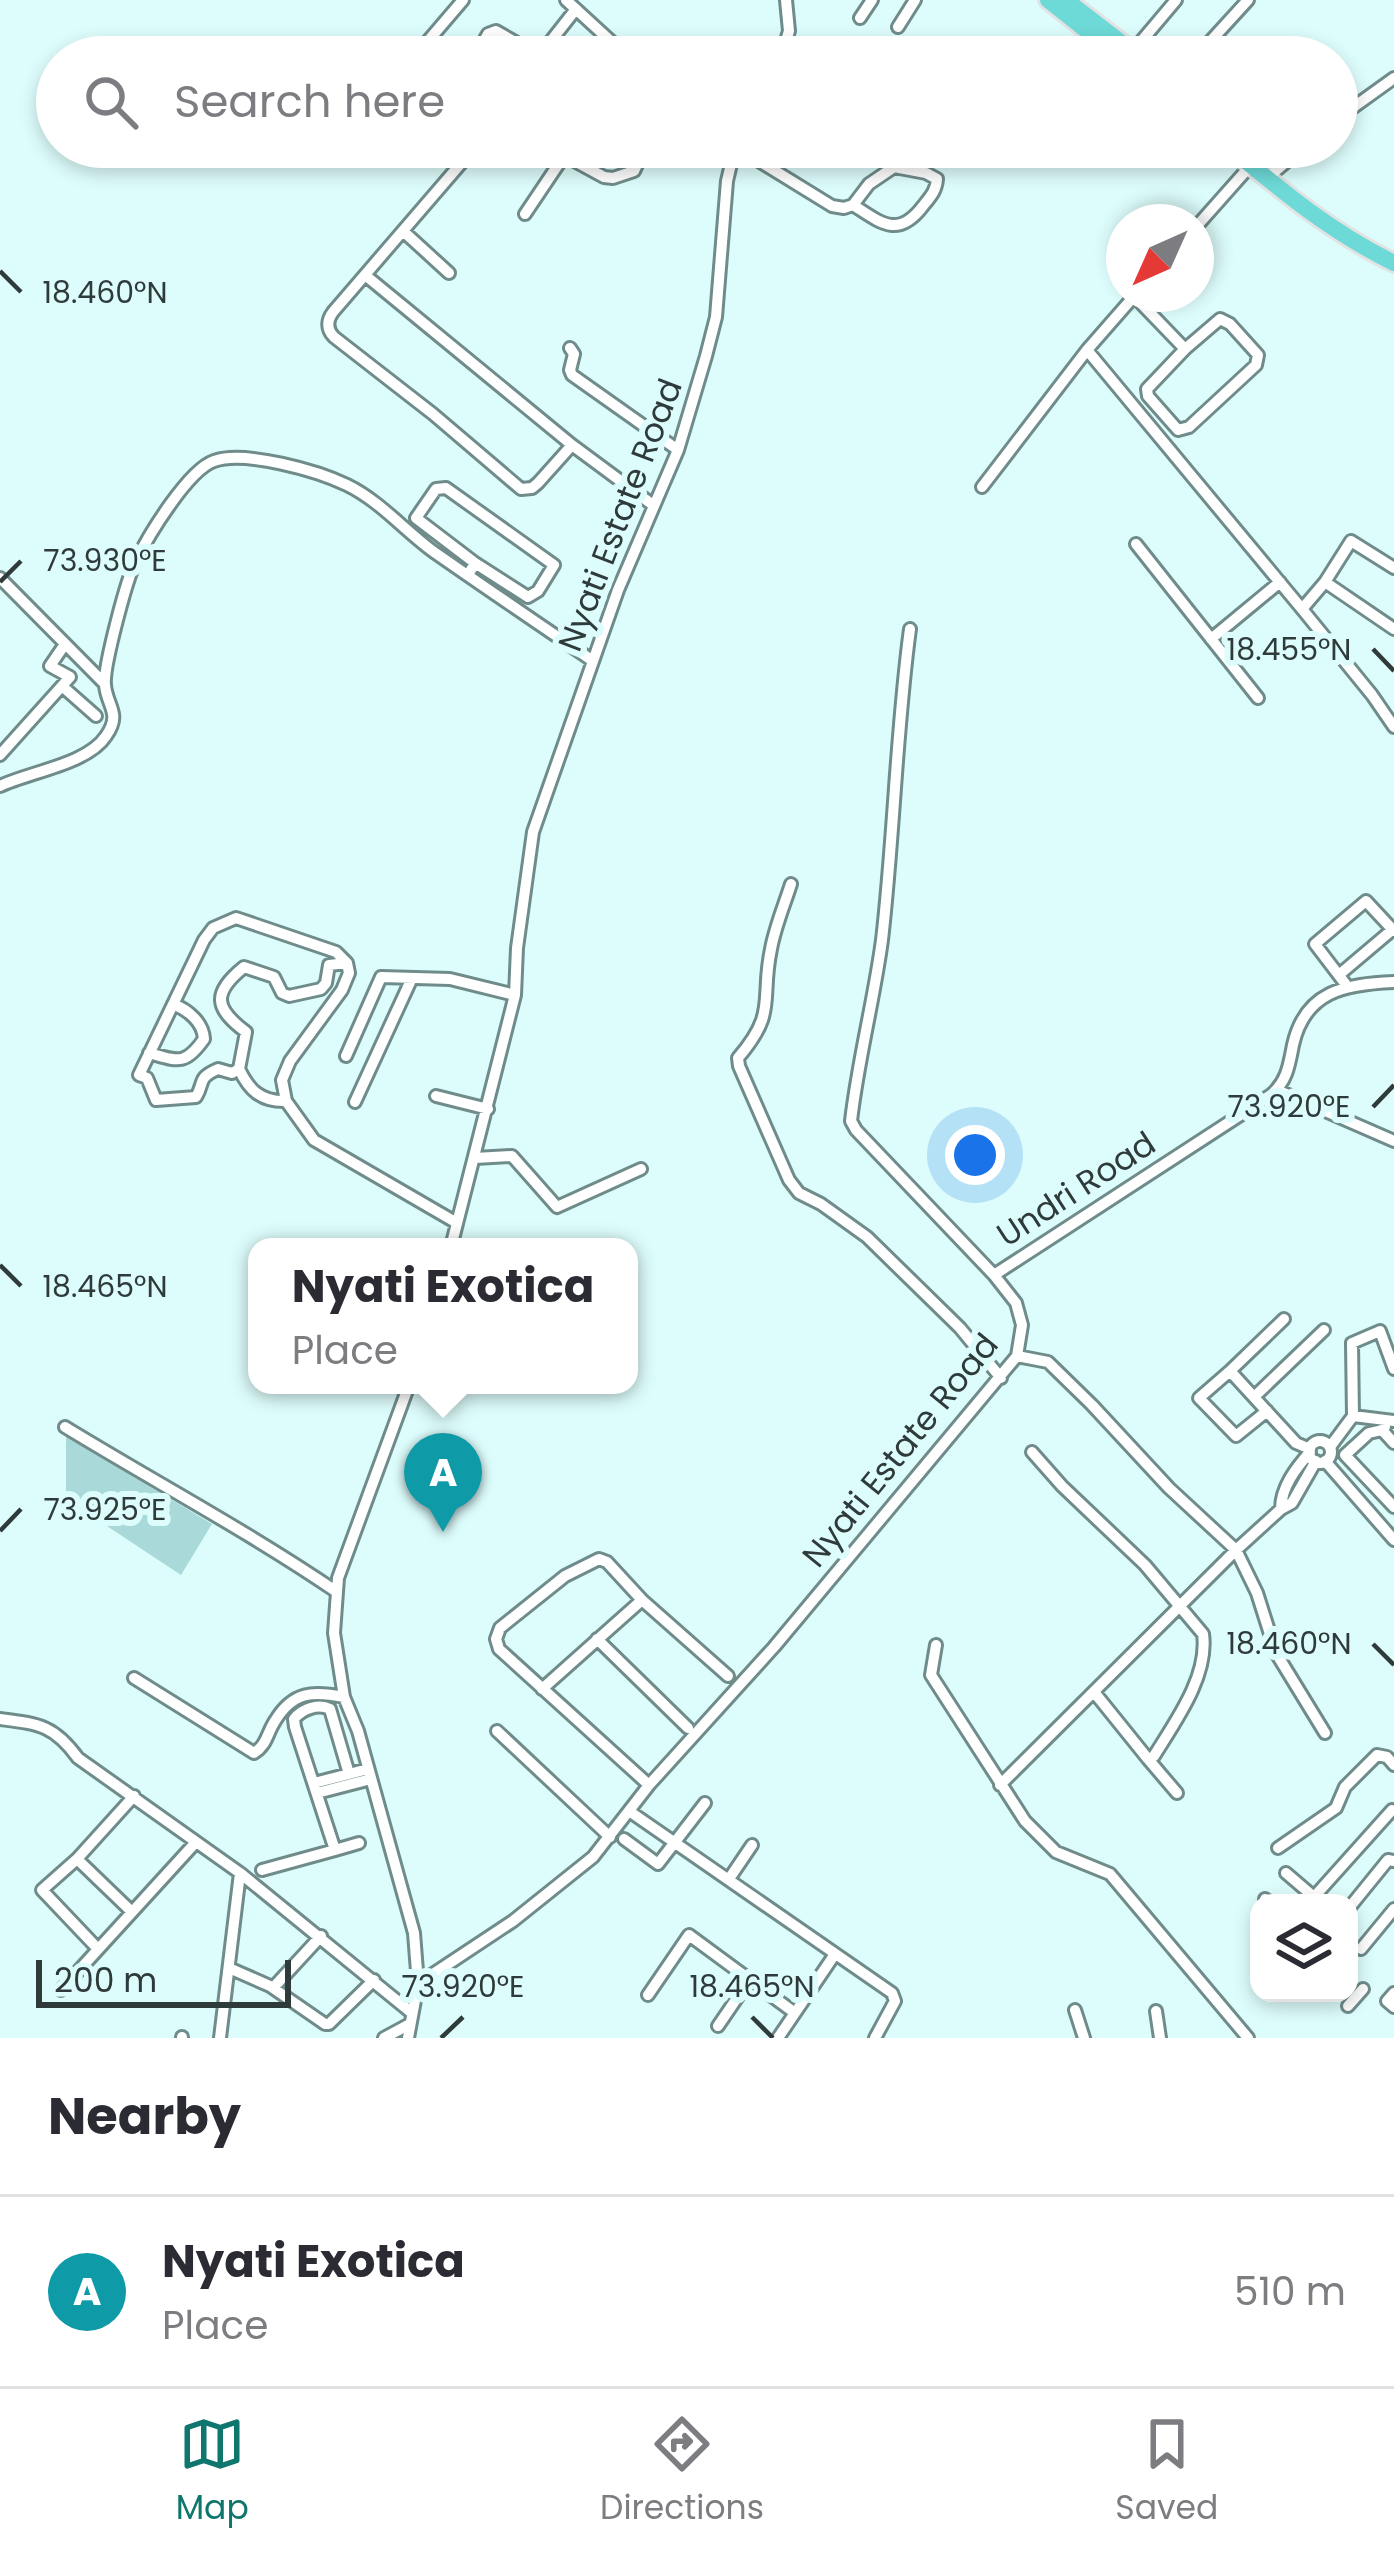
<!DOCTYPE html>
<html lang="en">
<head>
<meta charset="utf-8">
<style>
	body { margin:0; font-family:Poppins,sans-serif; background:#f2f2f3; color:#2b2b33 }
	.controls { position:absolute; right:36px; bottom:36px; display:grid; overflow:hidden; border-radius:24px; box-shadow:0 6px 18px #0003 }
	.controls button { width:108px; height:108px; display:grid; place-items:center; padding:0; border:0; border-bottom:3px solid #e1e1e2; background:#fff; color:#2b2b33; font:60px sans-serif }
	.compass { position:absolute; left:1106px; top:204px; width:108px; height:108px; border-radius:50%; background:#fff; box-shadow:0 6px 18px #0003; rotate:225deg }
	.scale { position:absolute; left:36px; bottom:30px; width:255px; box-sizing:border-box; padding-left:12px; border:6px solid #2f3b3a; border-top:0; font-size:33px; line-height:42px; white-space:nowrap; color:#2f3b3a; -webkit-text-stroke:9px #ddfdfc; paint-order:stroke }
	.you { position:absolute; left:975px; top:1155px; width:42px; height:42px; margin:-30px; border:9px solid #fff; border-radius:50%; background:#1a73e8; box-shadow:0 0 0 18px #1a73e833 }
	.badge { display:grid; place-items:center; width:78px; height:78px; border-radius:50%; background:#0f766e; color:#fff; font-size:39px; font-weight:700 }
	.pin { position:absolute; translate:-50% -99px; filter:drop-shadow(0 3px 6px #0008) }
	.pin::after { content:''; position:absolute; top:63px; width:42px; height:36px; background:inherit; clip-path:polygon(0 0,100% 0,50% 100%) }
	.popup { position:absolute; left:248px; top:1238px; width:390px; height:156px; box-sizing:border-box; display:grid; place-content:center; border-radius:24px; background:#fff; filter:drop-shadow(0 3px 9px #0005); font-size:39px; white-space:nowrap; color:#7c7c81 }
	.popup b { font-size:45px; color:#2b2b33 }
	.popup::after { content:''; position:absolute; left:50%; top:100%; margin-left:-24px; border:24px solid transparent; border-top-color:#fff }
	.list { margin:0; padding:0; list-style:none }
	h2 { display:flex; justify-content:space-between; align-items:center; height:156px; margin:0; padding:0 48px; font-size:51px }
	h2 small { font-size:39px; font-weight:400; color:#7c7c81 }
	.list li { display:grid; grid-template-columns:78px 1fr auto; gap:36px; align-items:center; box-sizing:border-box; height:192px; padding:0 48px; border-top:3px solid #e1e1e2 }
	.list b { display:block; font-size:45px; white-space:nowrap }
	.list p { margin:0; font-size:39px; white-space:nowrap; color:#7c7c81 }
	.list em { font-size:39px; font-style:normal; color:#7c7c81 }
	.icon { flex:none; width:66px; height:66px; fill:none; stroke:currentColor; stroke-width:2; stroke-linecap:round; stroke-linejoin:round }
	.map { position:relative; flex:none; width:1394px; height:2038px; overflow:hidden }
	.search { position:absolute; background:#fff; box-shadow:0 6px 18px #0003; left:36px; right:36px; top:36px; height:132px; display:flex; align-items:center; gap:30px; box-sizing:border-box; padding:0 42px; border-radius:66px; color:#7c7c81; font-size:45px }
	.sheet { height:348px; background:#fff }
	nav { display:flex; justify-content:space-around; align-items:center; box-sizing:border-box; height:168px; border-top:3px solid #e1e1e2; background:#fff; font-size:33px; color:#7c7c81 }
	nav a { display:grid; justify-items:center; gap:6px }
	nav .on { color:#0f766e }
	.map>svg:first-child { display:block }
	.green { fill:#a9dad9 }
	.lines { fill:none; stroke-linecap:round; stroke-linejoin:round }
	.minor-casing { stroke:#6f8c8b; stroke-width:16 }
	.trunk-casing { stroke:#e2e4e3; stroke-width:22 }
	.minor { stroke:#fff; stroke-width:10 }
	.trunk { stroke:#6edad8; stroke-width:16 }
	.ticks { fill:none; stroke:#2f3b3a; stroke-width:4.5 }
	.labels { text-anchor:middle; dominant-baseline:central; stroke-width:12; stroke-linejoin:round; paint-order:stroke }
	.street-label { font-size:33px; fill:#2f3b3a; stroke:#ddfdfc }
	.ticks-label { font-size:30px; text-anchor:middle; fill:#2f3b3a; stroke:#ddfdfc; stroke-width:12; stroke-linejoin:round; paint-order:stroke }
</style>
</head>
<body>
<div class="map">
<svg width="1394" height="2038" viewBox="0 0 1394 2038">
	<rect width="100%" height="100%" fill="#ddfdfc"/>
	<!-- green -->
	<path class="green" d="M66,1436L212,1524L181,1575L66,1499Z"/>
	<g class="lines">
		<defs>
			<path id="minor" d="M566,0L628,57
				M860,18L872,0
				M898,27L915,0
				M1133,51L1176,0
				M423,57L428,41L463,0
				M475,57L488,34L496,31L536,54L543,51L576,9
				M781,57L789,31L786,0
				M1196,57L1248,0
				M1337,119L1394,78
				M549,147L604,177L613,178L634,171L643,152L651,147
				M736,147L832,206L844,208L853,205C881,223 898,239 923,206C931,196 936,191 937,179L926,173L894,167L869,184L853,205
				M469,154L333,312C327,320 326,329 334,337L433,414L521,489L532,488L538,483L572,445
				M1272,174L1304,147
				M525,214L570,147
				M1196,227L1251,165
				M403,231L449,273
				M365,275L572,445L653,505
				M1136,294L1087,350L1302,609L1372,695L1394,727
				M1134,296L1185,349L1220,319L1230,324L1258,355L1256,365L1189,427L1178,430L1148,396L1147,389L1185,349
				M570,348L574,354L570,370L572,375L678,450
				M982,487L1087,350
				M1136,544L1258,698
				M468,575L475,563L416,518L436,489L446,488L554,565L538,591L528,597L475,563
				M0,578L105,684
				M1325,582L1394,629
				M1302,609L1325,582L1351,541L1394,568
				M1211,639L1280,582
				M62,686L96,716
				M0,755L70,677L50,666L65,644
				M0,786C29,772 88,764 106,736C122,713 107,707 105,685C103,668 127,577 136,561C148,536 188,470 214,461C245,450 318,471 347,485C380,501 405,531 434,552C487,589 540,625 593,661
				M791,884C784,906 775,927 771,949C760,1001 778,1011 738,1058L739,1066L789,1180L799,1193L821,1204L867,1237L960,1328L1001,1378
				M347,963L329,965L326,983L321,989L289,996L282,993L274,977L244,967C212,993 214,1008 246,1032L239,1069L232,1073L218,1069C197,1078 205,1082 196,1097L156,1100L147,1078L139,1075L204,940L213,928L236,918L336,952L347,963L349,973L342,990L290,1061L282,1080L286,1101L314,1140L457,1223
				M1340,974L1392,930
				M1347,986L1315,944L1366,901L1394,931
				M149,1053C178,1061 185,1066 204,1039C203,1022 188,1010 173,1004
				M346,1056L381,977L450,979L515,995
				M239,1069C249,1090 261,1102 286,1101
				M1277,1090L1394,1141
				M436,1096L488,1109
				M355,1102L412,978
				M475,1158L512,1156L557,1207L641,1169
				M451,1247L515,995L517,948L533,832L618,590L678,450L706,356L716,317L727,181L735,147
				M994,1275L1271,1095C1287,1081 1289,1066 1293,1045C1305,991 1345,984 1394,982
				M1284,1319L1230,1371L1296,1443L1310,1449
				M1017,1356L1048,1362L1092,1405L1169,1488L1236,1550L1257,1593L1276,1653L1325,1733
				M1230,1371L1199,1398L1236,1436L1267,1411
				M1254,1397L1324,1330
				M1353,1416L1394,1421
				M65,1427C155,1482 249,1532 337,1592
				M1385,1427L1382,1430L1394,1443
				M1382,1430L1369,1433L1345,1455L1394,1507
				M1309 1452a11 11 0 1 1 22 0a11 11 0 1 1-22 0Z
				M1330,1447L1353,1416L1352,1343L1380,1331L1394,1369
				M1032,1452L1062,1486L1145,1565L1203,1634C1209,1676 1175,1722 1154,1756L1148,1759L1094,1692
				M1325,1461L1394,1540
				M1281,1509C1281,1487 1296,1468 1310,1452
				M597,1639L688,1728
				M936,1645L931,1675L1025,1821L1056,1852L1110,1874L1248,2038
				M134,1678L254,1753C267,1745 267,1733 275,1721C293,1691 313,1691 344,1697
				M542,1689L642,1600
				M0,1719C39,1724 54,1725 78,1758L240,1873L412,2013
				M497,1731L610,1837
				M1148,1759L1177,1793
				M314,1783L349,1774
				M649,1785L499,1649L496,1639L500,1628L565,1576L599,1559L607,1562L642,1600L728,1676
				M1000,1785L1236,1550L1281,1509L1292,1503L1316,1461
				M317,1793L371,1779
				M629,1811L892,1993L895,2001L875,2038
				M624,1839L658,1864L705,1803
				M1278,1848L1336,1808L1345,1787L1377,1755L1387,1757L1394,1765
				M335,1850L359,1843
				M77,1859L42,1890L98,1949
				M262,1870L335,1850L295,1727L294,1719C302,1709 318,1703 330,1709L349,1774L368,1769
				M1286,1873L1314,1897L1392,1810
				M729,1879L752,1845
				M1265,1899L1270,1903
				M1349,1908L1388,1860L1394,1861
				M132,1912L77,1859L134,1796
				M1361,1949L1394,1909
				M229,1968L270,1986L325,2024H329L374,1980
				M418,1984L513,1921L593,1857L649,1785L774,1647L1017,1356L1022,1325L1016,1303L994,1275L856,1130L851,1121C858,1060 874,1000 882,940C894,836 896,732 910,629
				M273,1988L321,1936
				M61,1990L196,1842
				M1394,1993L1387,2001L1394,2007
				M648,1995L689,1935L795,2013
				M1348,2006L1363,1989
				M1075,2010L1084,2038
				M1156,2011L1160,2038
				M718,2026L750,1979
				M182,2037V2038
				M220,2038L240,1873
				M384,2038L410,2024
				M408,2038L418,1984L414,1933L358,1731L344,1697L334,1633L338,1578L409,1385
				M778,2038L835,1954"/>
			<path id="trunk" d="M1048,0L1120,57
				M1066,0L1140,57
				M1229,147C1283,192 1331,232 1394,263"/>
		</defs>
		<!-- minor casing -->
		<use href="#minor" class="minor-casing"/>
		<!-- trunk casing -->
		<use href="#trunk" class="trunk-casing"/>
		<!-- minor -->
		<use href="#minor" class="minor"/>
		<!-- trunk -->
		<use href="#trunk" class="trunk"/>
	</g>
	<!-- ticks -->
	<path class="ticks" d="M0,271L21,292M0,582L21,561M1373,649L1394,671M1373,1107L1394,1085M0,1265L21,1286M0,1531L21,1509M1373,1644L1394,1665M752,2017L773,2038M441,2038L463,2017"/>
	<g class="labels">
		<!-- street labels -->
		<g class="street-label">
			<text transform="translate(620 515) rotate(-69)">Nyati Estate Road</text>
			<text transform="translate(1076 1189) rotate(-33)">Undri Road</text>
			<text transform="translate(900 1450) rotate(-51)">Nyati Estate Road</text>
		</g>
	</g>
	<g class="ticks-label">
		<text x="105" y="303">18.460°N</text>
		<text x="105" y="571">73.930°E</text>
		<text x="1289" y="660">18.455°N</text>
		<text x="1289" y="1117">73.920°E</text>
		<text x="105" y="1297">18.465°N</text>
		<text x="105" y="1520">73.925°E</text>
		<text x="1289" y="1654">18.460°N</text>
		<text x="463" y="1997">73.920°E</text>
		<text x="752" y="1997">18.465°N</text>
	</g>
</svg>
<div class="controls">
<button><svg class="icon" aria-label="layers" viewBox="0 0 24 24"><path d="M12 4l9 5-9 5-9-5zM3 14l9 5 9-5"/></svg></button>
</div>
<svg class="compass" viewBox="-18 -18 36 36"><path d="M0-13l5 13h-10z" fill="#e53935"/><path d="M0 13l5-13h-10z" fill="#7c7c81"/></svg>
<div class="scale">200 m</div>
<div class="you"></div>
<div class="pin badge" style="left:443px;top:1532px;background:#0f9aa8">A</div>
<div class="popup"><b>Nyati Exotica</b>Place</div>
<div class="search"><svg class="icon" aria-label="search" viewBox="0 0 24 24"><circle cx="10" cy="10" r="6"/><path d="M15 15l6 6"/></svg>Search here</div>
</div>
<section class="sheet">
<h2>Nearby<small></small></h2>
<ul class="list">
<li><span class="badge" style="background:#0f9aa8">A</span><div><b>Nyati Exotica</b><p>Place</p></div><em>510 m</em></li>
</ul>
</section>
<nav>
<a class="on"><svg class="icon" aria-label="map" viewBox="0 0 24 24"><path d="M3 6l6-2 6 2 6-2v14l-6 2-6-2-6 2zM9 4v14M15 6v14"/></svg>Map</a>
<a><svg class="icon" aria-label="directions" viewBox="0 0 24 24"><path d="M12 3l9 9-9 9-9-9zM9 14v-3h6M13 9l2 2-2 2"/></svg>Directions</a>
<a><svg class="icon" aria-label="saved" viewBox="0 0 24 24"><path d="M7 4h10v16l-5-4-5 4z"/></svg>Saved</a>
</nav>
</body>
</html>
